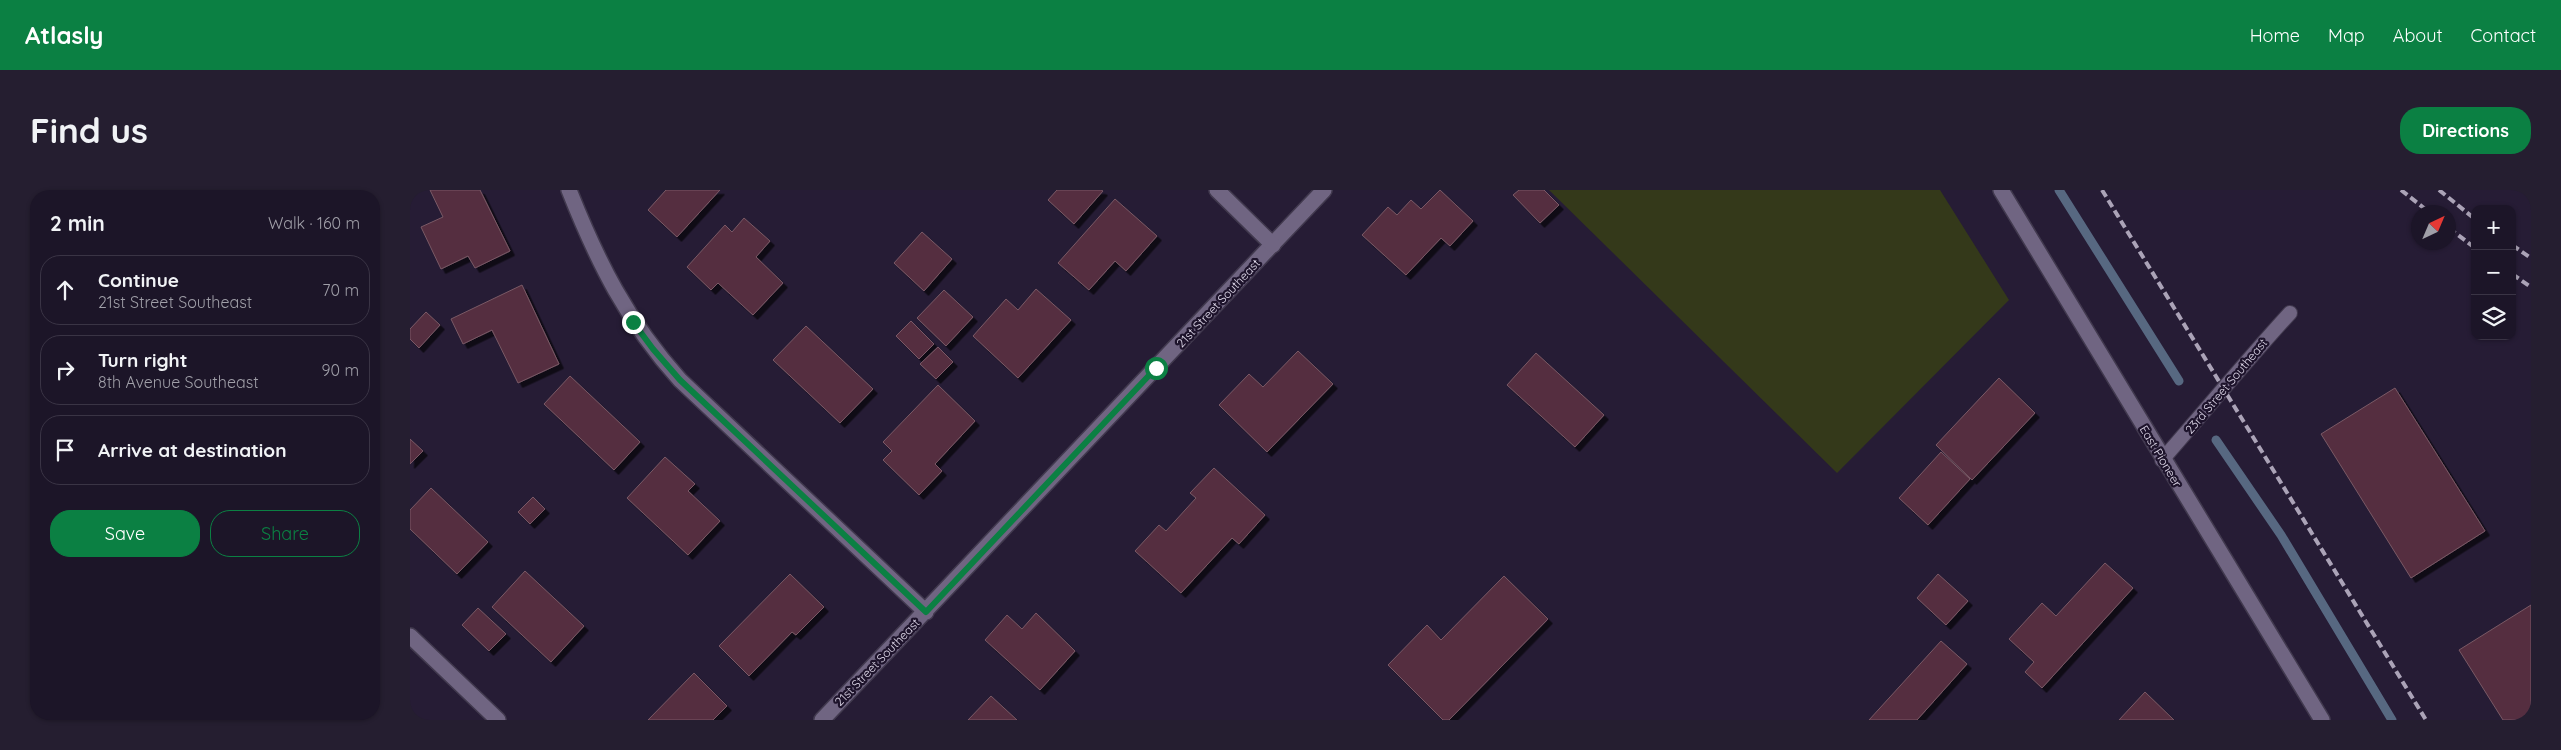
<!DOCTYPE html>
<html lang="en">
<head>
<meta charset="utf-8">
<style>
	body { margin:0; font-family:Quicksand,sans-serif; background:#251e30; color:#f1f3f6 }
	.controls { position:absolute; right:15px; top:15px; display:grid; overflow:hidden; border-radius:10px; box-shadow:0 1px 4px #0004 }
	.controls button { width:45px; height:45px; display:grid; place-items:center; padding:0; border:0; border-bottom:1px solid #3a3445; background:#1c1528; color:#f1f3f6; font:25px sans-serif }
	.compass { position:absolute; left:2001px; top:15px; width:45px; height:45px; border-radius:50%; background:#1c1528; box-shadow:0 1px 4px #0004; rotate:44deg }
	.stop { position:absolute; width:15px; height:15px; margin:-11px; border:4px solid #0b8043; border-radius:50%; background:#fff }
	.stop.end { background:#0b8043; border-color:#fff; box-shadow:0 1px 5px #0008 }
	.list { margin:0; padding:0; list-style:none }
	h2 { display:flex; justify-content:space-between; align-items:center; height:65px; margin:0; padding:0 20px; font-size:21px }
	h2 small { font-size:16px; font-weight:400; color:#a09fa8 }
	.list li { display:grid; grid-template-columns:32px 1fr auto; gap:15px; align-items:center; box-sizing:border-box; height:70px; margin:0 10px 10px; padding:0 10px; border:1px solid #3a3445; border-radius:20px }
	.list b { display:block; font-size:19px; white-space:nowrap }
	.list p { margin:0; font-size:16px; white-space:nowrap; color:#a09fa8 }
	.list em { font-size:16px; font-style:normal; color:#a09fa8 }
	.actions { display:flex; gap:10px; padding:15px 20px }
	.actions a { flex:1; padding:11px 0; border:1px solid #0b8043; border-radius:20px; text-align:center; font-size:18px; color:#0b8043 }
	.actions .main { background:#0b8043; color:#fff }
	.icon { flex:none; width:28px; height:28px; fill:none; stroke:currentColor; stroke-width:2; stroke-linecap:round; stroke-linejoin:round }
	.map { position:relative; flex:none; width:2121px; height:530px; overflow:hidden; border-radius:20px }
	header { display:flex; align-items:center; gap:30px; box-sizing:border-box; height:70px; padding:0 25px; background:#0b8043; color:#fff }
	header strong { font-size:24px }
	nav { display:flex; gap:28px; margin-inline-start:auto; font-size:18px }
	.intro { display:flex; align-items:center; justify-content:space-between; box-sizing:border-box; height:120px; padding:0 30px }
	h1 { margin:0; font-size:35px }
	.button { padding:12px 22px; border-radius:20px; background:#0b8043; color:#fff; font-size:18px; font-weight:700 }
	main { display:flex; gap:30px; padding:0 30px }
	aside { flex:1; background:#1c1528; border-radius:20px; box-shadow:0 1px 4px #0004 }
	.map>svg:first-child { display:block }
	.green { fill:#34391a }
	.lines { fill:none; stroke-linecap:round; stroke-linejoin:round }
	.stream { stroke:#576881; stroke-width:9 }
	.building { fill:#542f3f; stroke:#7a5966; filter:url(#shadow) }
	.service-casing { stroke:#41394e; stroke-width:16 }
	.minor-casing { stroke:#41394e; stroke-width:18 }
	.tertiary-casing { stroke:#41394e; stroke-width:18 }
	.service { stroke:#706582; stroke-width:14 }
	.minor { stroke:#706582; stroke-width:15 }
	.tertiary { stroke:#706582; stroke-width:15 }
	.rail { stroke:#aba3b7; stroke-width:4; stroke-dasharray:8 4; stroke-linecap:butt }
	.route { stroke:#0b8043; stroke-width:6 }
	.labels { text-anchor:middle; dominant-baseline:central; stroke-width:4.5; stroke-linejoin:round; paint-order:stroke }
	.street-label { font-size:12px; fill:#e0daeb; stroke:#1d132b }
</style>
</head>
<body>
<header>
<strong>Atlasly</strong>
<nav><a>Home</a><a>Map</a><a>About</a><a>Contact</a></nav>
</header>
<div class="intro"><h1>Find us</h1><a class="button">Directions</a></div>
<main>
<aside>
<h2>2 min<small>Walk · 160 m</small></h2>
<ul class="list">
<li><svg class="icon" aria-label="ahead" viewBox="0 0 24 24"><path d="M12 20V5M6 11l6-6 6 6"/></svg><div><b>Continue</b><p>21st Street Southeast</p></div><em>70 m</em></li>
<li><svg class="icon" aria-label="right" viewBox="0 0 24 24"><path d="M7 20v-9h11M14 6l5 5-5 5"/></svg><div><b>Turn right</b><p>8th Avenue Southeast</p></div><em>90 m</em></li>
<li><svg class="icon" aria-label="arrive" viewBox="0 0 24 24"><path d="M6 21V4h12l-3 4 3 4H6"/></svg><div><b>Arrive at destination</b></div></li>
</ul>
<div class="actions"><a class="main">Save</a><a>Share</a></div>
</aside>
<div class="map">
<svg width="2121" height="530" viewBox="0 0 2121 530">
	<defs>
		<filter id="shadow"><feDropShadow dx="4.5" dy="4.5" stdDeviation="0" flood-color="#0009"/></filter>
	</defs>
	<rect width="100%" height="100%" fill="#261c35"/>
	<!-- green -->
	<path class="green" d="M1139,0H1530L1599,110L1427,283Z"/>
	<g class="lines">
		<!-- stream -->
		<path class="stream" d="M1649,0L1769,191
			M1806,250L1871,345L1982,530"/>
	</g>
	<!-- building -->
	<path class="building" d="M20,0H70L100,61L65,78L58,66L31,79L11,37L33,27Z
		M256,0H310L267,47L238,20Z
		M647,0H691L693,1L664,34L638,10Z
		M1030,0L1063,31L1040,56L1031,48L996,85L952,45L978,17L987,25L1001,10L1011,19Z
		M1109,0H1134L1149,15L1130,33L1103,5Z
		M705,9L747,46L716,81L705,71L679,100L648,73Z
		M334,28L360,51L346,67L373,93L343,125L308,93L301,100L277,77L315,35L322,42Z
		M512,42L542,69L514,101L484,73Z
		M112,95L149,174L108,193L82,140L53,154L41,129Z
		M626,99L661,130L608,188L563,146L596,109L608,120Z
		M534,100L563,127L536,156L507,128Z
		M16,122L30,135L9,158L0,149V139Z
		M501,131L524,154L509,169L486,146Z
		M396,136L463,199L430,233L363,170Z
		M528,157L543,172L526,189L510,174Z
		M888,161L923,194L857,262L809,215L839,184L853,197Z
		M1126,163L1194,225L1165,257L1097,195Z
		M160,186L230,252L204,280L134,214Z
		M1589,188L1625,223L1562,290L1526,255Z
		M528,195L565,231L525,274L532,281L509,305L473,270L482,261L473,252Z
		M1985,198L2075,341L2001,388L1911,244Z
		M0,249L13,261L0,274Z
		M1531,262L1560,289L1518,335L1489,308Z
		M255,267L285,294L278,301L310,331L278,365L217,308Z
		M804,278L855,325L829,354L822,348L771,403L725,361L749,335L756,341L786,308L780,303Z
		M21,298L78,352L47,384L0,339V320Z
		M123,307L135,319L120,334L108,322Z
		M1695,373L1723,398L1632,498L1615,482L1624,472L1599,449L1632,413L1646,426Z
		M115,381L174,436L141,472L82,417Z
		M380,384L414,417L386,445L382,442L339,486L309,456Z
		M1528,384L1558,411L1536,435L1507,408Z
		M1094,386L1138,429L1039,530H1033L978,475L1017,435L1031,450Z
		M2121,415V530H2093L2049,460Z
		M68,418L96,444L79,461L52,435Z
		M626,423L665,461L630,500L575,450L597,425L612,439Z
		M1531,451L1557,474L1507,530H1459Z
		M284,483L317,516L303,530H238Z
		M1735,502L1764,530H1709Z
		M581,506L607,530H558Z"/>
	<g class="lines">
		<defs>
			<path id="service" d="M1752,270C1795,221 1836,171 1880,123"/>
			<path id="minor" d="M159,0C188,73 217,131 270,190L516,422
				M0,446L88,530
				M412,530L914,0"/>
			<path id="tertiary" d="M807,0L863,55
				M1591,0L1912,530"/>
		</defs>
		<!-- service casing -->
		<use href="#service" class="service-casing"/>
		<!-- minor casing -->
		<use href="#minor" class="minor-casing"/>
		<!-- tertiary casing -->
		<use href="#tertiary" class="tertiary-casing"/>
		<!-- service -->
		<use href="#service" class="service"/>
		<!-- minor -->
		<use href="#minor" class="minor"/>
		<!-- tertiary -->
		<use href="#tertiary" class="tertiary"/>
		<!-- rail -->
		<path class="rail" d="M1692,0L2016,530
			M1991,0L2019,22
			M2029,0L2065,29
			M2039,38L2065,58
			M2102,55L2121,68
			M2102,84L2121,97"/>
	</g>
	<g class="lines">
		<!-- route -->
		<path class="route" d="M223,132L243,159L270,190L516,422L746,178"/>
	</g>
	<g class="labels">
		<!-- street labels -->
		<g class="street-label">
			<text transform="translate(808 113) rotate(-47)">21st Street Southeast</text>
			<text transform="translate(1816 196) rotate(-50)">23rd Street Southeast</text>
			<text transform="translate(1751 266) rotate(59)">East Pioneer</text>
			<text transform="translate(467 472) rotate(-46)">21st Street Southeast</text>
		</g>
	</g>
</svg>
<div class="controls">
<button>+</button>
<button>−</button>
<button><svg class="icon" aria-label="layers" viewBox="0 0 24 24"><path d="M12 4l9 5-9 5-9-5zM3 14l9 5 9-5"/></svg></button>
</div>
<svg class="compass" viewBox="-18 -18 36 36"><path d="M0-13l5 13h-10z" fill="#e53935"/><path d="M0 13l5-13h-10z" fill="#a09fa8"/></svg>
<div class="stop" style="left:746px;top:178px"></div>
<div class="stop end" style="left:223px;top:132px"></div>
</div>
</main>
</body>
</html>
